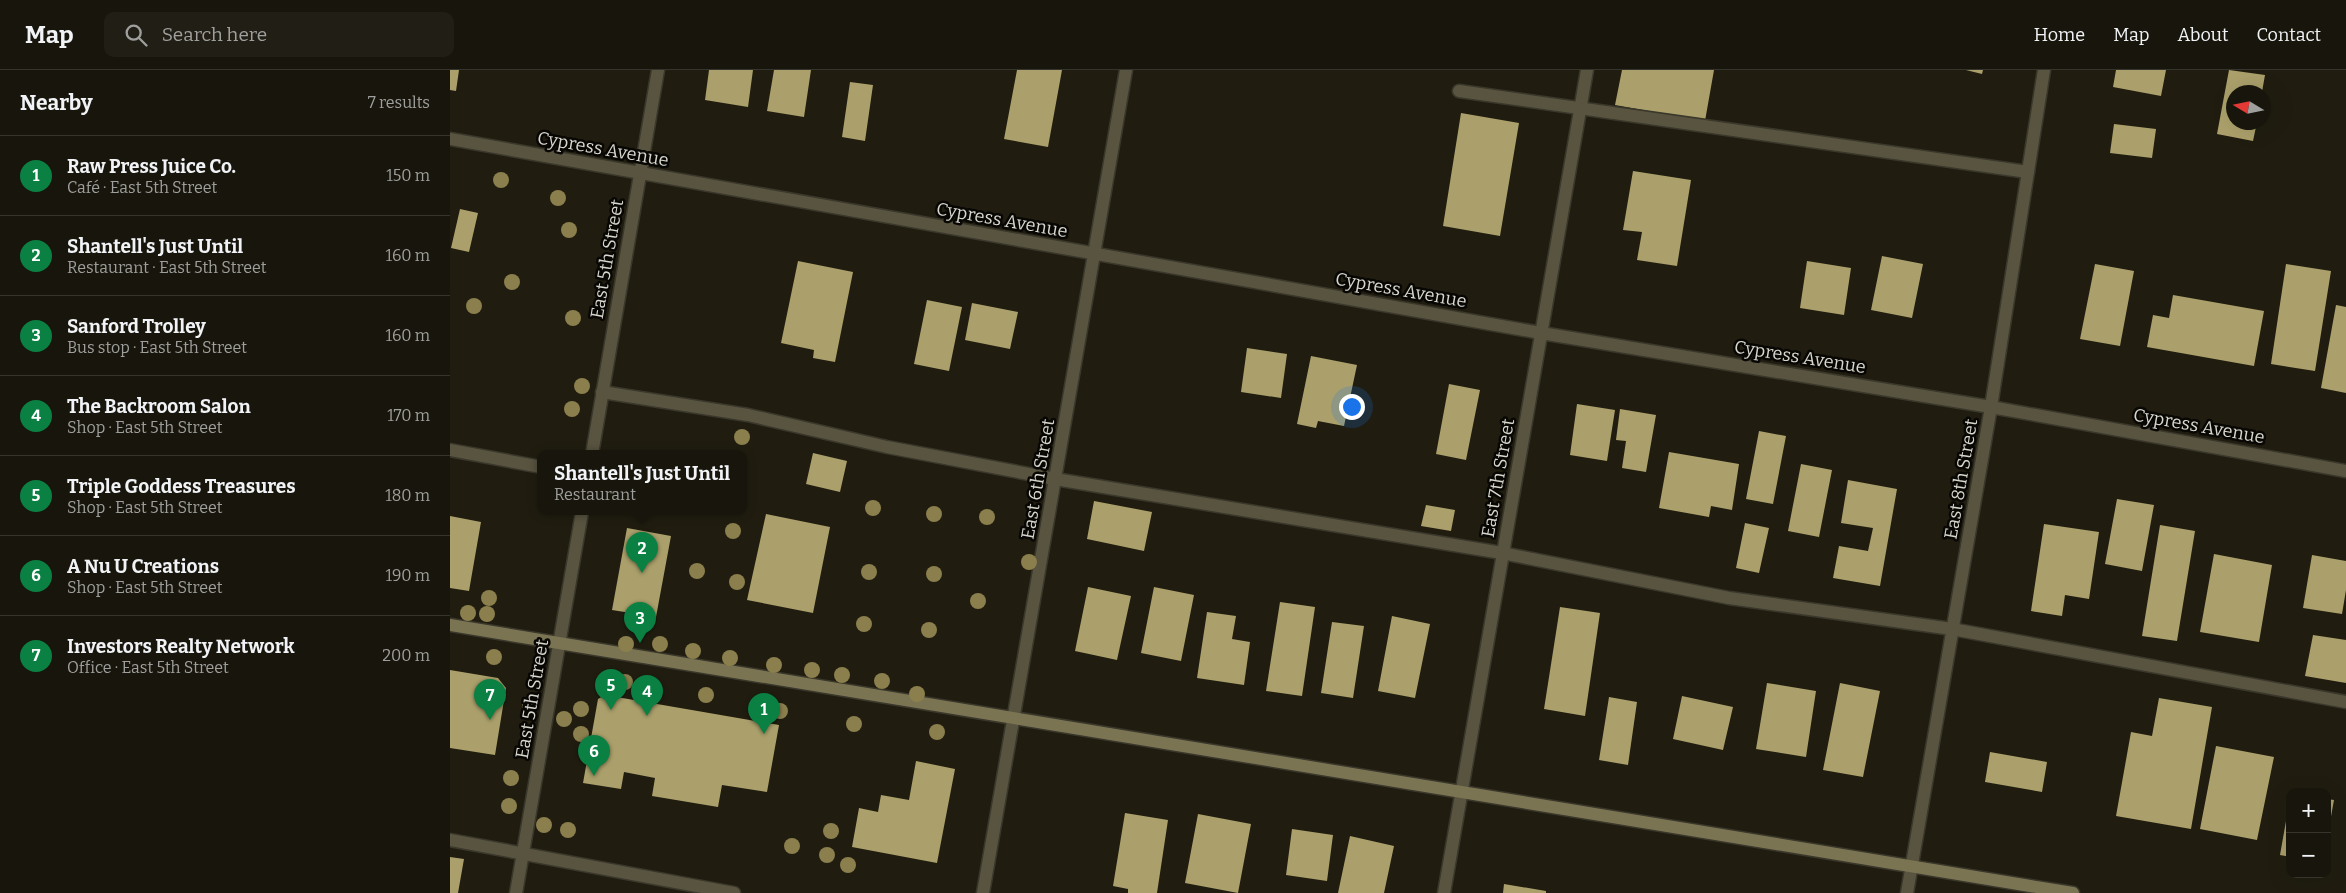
<!DOCTYPE html>
<html lang="en">
<head>
<meta charset="utf-8">
<style>
	body { margin:0; font-family:Bitter,serif; background:#211f15; color:#f1f3f6 }
	.controls { position:absolute; right:15px; bottom:15px; display:grid; overflow:hidden; border-radius:10px; box-shadow:0 5px 20px #0002 }
	.controls button { width:45px; height:45px; display:grid; place-items:center; padding:0; border:0; border-bottom:1px solid #36352d; background:#18160c; color:#f1f3f6; font:25px sans-serif }
	.compass { position:absolute; left:1776px; top:15px; width:45px; height:45px; border-radius:50%; background:#18160c; box-shadow:0 5px 20px #0002; rotate:280deg }
	.you { position:absolute; left:901px; top:336px; width:18px; height:18px; margin:-12px; border:4px solid #fff; border-radius:50%; background:#1a73e8; box-shadow:0 0 0 8px #1a73e833 }
	.badge { display:grid; place-items:center; width:32px; height:32px; border-radius:50%; background:#0b8043; color:#fff; font-size:16px; font-weight:700 }
	.pin { position:absolute; translate:-50% -41px; filter:drop-shadow(0 1px 2px #0008) }
	.pin::after { content:''; position:absolute; top:26px; width:18px; height:15px; background:inherit; clip-path:polygon(0 0,100% 0,50% 100%) }
	.popup { position:absolute; left:87px; top:380px; width:210px; height:65px; box-sizing:border-box; display:grid; place-content:center; border-radius:10px; background:#18160c; filter:drop-shadow(0 1px 4px #0005); font-size:16px; white-space:nowrap; color:#9f9f9d }
	.popup b { font-size:19px; color:#f1f3f6 }
	.popup::after { content:''; position:absolute; left:50%; top:100%; margin-left:-10px; border:10px solid transparent; border-top-color:#18160c }
	.list { margin:0; padding:0; list-style:none }
	h2 { display:flex; justify-content:space-between; align-items:center; height:65px; margin:0; padding:0 20px; font-size:21px }
	h2 small { font-size:16px; font-weight:400; color:#9f9f9d }
	.list li { display:grid; grid-template-columns:32px 1fr auto; gap:15px; align-items:center; box-sizing:border-box; height:80px; padding:0 20px; border-top:1px solid #36352d }
	.list b { display:block; font-size:19px; white-space:nowrap }
	.list p { margin:0; font-size:16px; white-space:nowrap; color:#9f9f9d }
	.list em { font-size:16px; font-style:normal; color:#9f9f9d }
	.icon { flex:none; width:28px; height:28px; fill:none; stroke:currentColor; stroke-width:2; stroke-linecap:round; stroke-linejoin:round }
	.map { position:relative; flex:none; width:1896px; height:823px; overflow:hidden }
	header { display:flex; align-items:center; gap:30px; box-sizing:border-box; height:70px; padding:0 25px; background:#18160c; border-bottom:1px solid #36352d }
	header strong { font-size:24px }
	nav { display:flex; gap:28px; margin-inline-start:auto; font-size:18px }
	.search { width:350px; height:45px; background:#211f15; display:flex; align-items:center; gap:12px; box-sizing:border-box; padding:0 18px; border-radius:10px; color:#9f9f9d; font-size:19px }
	main { display:flex }
	aside { flex:1; background:#18160c }
	.map>svg:first-child { display:block }
	.building { fill:#aba06b }
	.lines { fill:none; stroke-linecap:round; stroke-linejoin:round }
	.lane-casing { stroke:#3a372b; stroke-width:15 }
	.street-casing { stroke:#3a372b; stroke-width:15 }
	.secondary-casing { stroke:#3a372b; stroke-width:15 }
	.lane { stroke:#595440; stroke-width:12 }
	.street { stroke:#595440; stroke-width:12 }
	.secondary { stroke:#7b7453; stroke-width:12 }
	.tree { fill:#8a7f4d }
	.labels { text-anchor:middle; dominant-baseline:central; stroke-width:5; stroke-linejoin:round; paint-order:stroke }
	.street-label { font-size:18px; fill:#d8d7ce; stroke:#080704 }
</style>
</head>
<body>
<header>
<strong>Map</strong>
<div class="search"><svg class="icon" aria-label="search" viewBox="0 0 24 24"><circle cx="10" cy="10" r="6"/><path d="M15 15l6 6"/></svg>Search here</div>
<nav><a>Home</a><a>Map</a><a>About</a><a>Contact</a></nav>
</header>
<main>
<aside>
<h2>Nearby<small>7 results</small></h2>
<ul class="list">
<li><span class="badge">1</span><div><b>Raw Press Juice Co.</b><p>Café · East 5th Street</p></div><em>150 m</em></li>
<li><span class="badge">2</span><div><b>Shantell's Just Until</b><p>Restaurant · East 5th Street</p></div><em>160 m</em></li>
<li><span class="badge">3</span><div><b>Sanford Trolley</b><p>Bus stop · East 5th Street</p></div><em>160 m</em></li>
<li><span class="badge">4</span><div><b>The Backroom Salon</b><p>Shop · East 5th Street</p></div><em>170 m</em></li>
<li><span class="badge">5</span><div><b>Triple Goddess Treasures</b><p>Shop · East 5th Street</p></div><em>180 m</em></li>
<li><span class="badge">6</span><div><b>A Nu U Creations</b><p>Shop · East 5th Street</p></div><em>190 m</em></li>
<li><span class="badge">7</span><div><b>Investors Realty Network</b><p>Office · East 5th Street</p></div><em>200 m</em></li>
</ul>
</aside>
<div class="map">
<svg width="1896" height="823" viewBox="0 0 1896 823">
	<rect width="100%" height="100%" fill="#201d10"/>
	<!-- building -->
	<path class="building" d="M0,0H9L6,21L0,20Z
		M259,0H303L298,37L255,30Z
		M324,0H361L354,47L317,41Z
		M567,0H612L598,77L554,69Z
		M1172,0H1264L1255,51L1165,35Z
		M1516,0H1533L1532,4Z
		M1666,0H1716L1711,26L1663,17Z
		M1779,0L1815,5L1812,22H1784V52H1807L1803,71L1767,64Z
		M400,12L423,15L415,71L392,67Z
		M1011,43L1069,53L1050,166L993,156Z
		M1664,54L1706,59L1702,88L1660,83Z
		M1183,101L1241,110L1227,196L1187,190L1192,162L1173,160Z
		M10,139L28,143L19,182L1,178Z
		M1432,186L1473,194L1462,248L1421,240Z
		M348,191L403,202L385,292L363,288L364,280L331,273Z
		M1357,191L1401,198L1394,245L1350,238Z
		M1645,194L1684,201L1670,276L1630,269Z
		M1836,194L1881,201L1865,301L1821,294Z
		M1723,225L1814,241L1804,296L1697,277L1703,245L1719,248Z
		M477,230L512,237L499,301L464,294Z
		M522,233L568,242L560,279L515,270Z
		M1886,235L1896,237V323L1871,318Z
		M797,278L837,284L831,328L791,322Z
		M861,286L907,295L894,356L868,351L866,358L847,354Z
		M999,314L1030,320L1016,390L986,384Z
		M1127,334L1165,340L1157,391L1120,385Z
		M1170,339L1206,345L1196,402L1172,398L1176,371L1166,370Z
		M1309,361L1336,366L1323,434L1296,429Z
		M1219,382L1289,394L1282,440L1261,436L1259,447L1209,438Z
		M363,383L397,391L390,422L356,414Z
		M1351,394L1382,400L1369,467L1338,461Z
		M1398,410L1447,419L1430,516L1383,508L1389,476L1418,481L1423,458L1391,453Z
		M1667,429L1704,435L1692,501L1655,494Z
		M644,431L702,442L694,481L637,469Z
		M976,435L1005,440L1001,461L971,456Z
		M316,444L380,457L363,543L297,530Z
		M0,446L31,452L19,521L0,518Z
		M1295,453L1319,458L1309,503L1286,498Z
		M1594,454L1649,462L1639,529L1615,525L1612,546L1581,541Z
		M1710,455L1745,461L1727,571L1692,566Z
		M177,458L221,466L206,547L162,540Z
		M1764,484L1822,495L1809,572L1750,562Z
		M1862,485L1896,491V520L1892,544L1853,538Z
		M638,517L681,526L667,590L625,581Z
		M704,517L744,525L731,591L691,583Z
		M830,532L865,537L852,626L816,621Z
		M1110,537L1150,543L1135,646L1094,639Z
		M757,542L786,546L782,569L800,572L794,615L747,608Z
		M942,546L980,554L965,628L928,621Z
		M882,552L914,556L903,628L871,623Z
		M1863,565L1896,570V613L1855,606Z
		M0,600L48,608L56,618L45,685L0,678Z
		M1317,613L1366,621L1356,687L1306,679Z
		M1390,613L1430,621L1413,707L1373,700Z
		M155,625L329,655L317,722L272,715L268,737L202,726L205,708L174,702L171,719L133,713L148,629Z
		M1232,626L1283,637L1273,680L1223,669Z
		M1159,627L1187,632L1178,695L1149,690Z
		M1709,628L1762,637L1741,759L1666,746L1681,662L1702,666Z
		M1766,676L1824,687L1807,770L1750,759Z
		M1540,682L1597,692L1592,722L1535,712Z
		M466,691L505,699L487,793L402,777L409,738L428,742L431,725L459,730Z
		M1877,729L1884,730L1878,763H1877Z
		M1839,734H1840V787L1830,785Z
		M675,743L718,750L707,823H678V819L663,816Z
		M748,744L801,754L788,823L735,813Z
		M842,759L883,765L877,811L836,805Z
		M900,766L944,776L934,823H888Z
		M0,787L14,789L8,823H0Z
		M1054,814L1096,821V823H1053Z"/>
	<g class="lines">
		<defs>
			<path id="lane" d="M1009,21L1578,102
				M152,322L298,345L437,377L605,409L1052,483L1279,528L1502,559L1896,632
				M0,380L91,397
				M0,770L284,823"/>
			<path id="street" d="M0,69L1091,263L1541,337L1896,401
				M142,384L208,0
				M66,823L132,442
				M533,823L676,0
				M994,823L1137,0
				M1457,823L1541,337L1594,0"/>
			<path id="secondary" d="M0,555L1623,823"/>
		</defs>
		<!-- lane casing -->
		<use href="#lane" class="lane-casing"/>
		<!-- street casing -->
		<use href="#street" class="street-casing"/>
		<!-- secondary casing -->
		<use href="#secondary" class="secondary-casing"/>
		<!-- lane -->
		<use href="#lane" class="lane"/>
		<!-- street -->
		<use href="#street" class="street"/>
		<!-- secondary -->
		<use href="#secondary" class="secondary"/>
	</g>
	<!-- trees -->
	<g class="tree">
		<circle cx="51" cy="110" r="8"/>
		<circle cx="108" cy="128" r="8"/>
		<circle cx="119" cy="160" r="8"/>
		<circle cx="62" cy="212" r="8"/>
		<circle cx="24" cy="236" r="8"/>
		<circle cx="123" cy="248" r="8"/>
		<circle cx="132" cy="316" r="8"/>
		<circle cx="122" cy="339" r="8"/>
		<circle cx="292" cy="367" r="8"/>
		<circle cx="423" cy="438" r="8"/>
		<circle cx="484" cy="444" r="8"/>
		<circle cx="537" cy="447" r="8"/>
		<circle cx="283" cy="461" r="8"/>
		<circle cx="579" cy="492" r="8"/>
		<circle cx="247" cy="501" r="8"/>
		<circle cx="419" cy="502" r="8"/>
		<circle cx="484" cy="504" r="8"/>
		<circle cx="287" cy="512" r="8"/>
		<circle cx="39" cy="528" r="8"/>
		<circle cx="528" cy="531" r="8"/>
		<circle cx="18" cy="543" r="8"/>
		<circle cx="37" cy="544" r="8"/>
		<circle cx="414" cy="554" r="8"/>
		<circle cx="479" cy="560" r="8"/>
		<circle cx="176" cy="574" r="8"/>
		<circle cx="210" cy="574" r="8"/>
		<circle cx="243" cy="581" r="8"/>
		<circle cx="44" cy="587" r="8"/>
		<circle cx="280" cy="588" r="8"/>
		<circle cx="324" cy="595" r="8"/>
		<circle cx="362" cy="600" r="8"/>
		<circle cx="392" cy="605" r="8"/>
		<circle cx="432" cy="611" r="8"/>
		<circle cx="175" cy="612" r="8"/>
		<circle cx="467" cy="624" r="8"/>
		<circle cx="256" cy="625" r="8"/>
		<circle cx="80" cy="635" r="8"/>
		<circle cx="131" cy="639" r="8"/>
		<circle cx="330" cy="641" r="8"/>
		<circle cx="114" cy="649" r="8"/>
		<circle cx="404" cy="654" r="8"/>
		<circle cx="487" cy="662" r="8"/>
		<circle cx="131" cy="664" r="8"/>
		<circle cx="61" cy="708" r="8"/>
		<circle cx="59" cy="736" r="8"/>
		<circle cx="94" cy="755" r="8"/>
		<circle cx="118" cy="760" r="8"/>
		<circle cx="381" cy="761" r="8"/>
		<circle cx="342" cy="776" r="8"/>
		<circle cx="377" cy="785" r="8"/>
		<circle cx="398" cy="795" r="8"/>
	</g>
	<g class="labels">
		<!-- street labels -->
		<g class="street-label">
			<text transform="translate(153 79) rotate(10)">Cypress Avenue</text>
			<text transform="translate(552 150) rotate(10)">Cypress Avenue</text>
			<text transform="translate(157 189) rotate(-80)">East 5th Street</text>
			<text transform="translate(951 220) rotate(10)">Cypress Avenue</text>
			<text transform="translate(1350 287) rotate(9)">Cypress Avenue</text>
			<text transform="translate(1749 356) rotate(10)">Cypress Avenue</text>
			<text transform="translate(1048 408) rotate(-80)">East 7th Street</text>
			<text transform="translate(588 409) rotate(-80)">East 6th Street</text>
			<text transform="translate(1511 409) rotate(-80)">East 8th Street</text>
			<text transform="translate(82 629) rotate(-80)">East 5th Street</text>
		</g>
	</g>
</svg>
<div class="controls">
<button>+</button>
<button>−</button>
</div>
<svg class="compass" viewBox="-18 -18 36 36"><path d="M0-13l5 13h-10z" fill="#e53935"/><path d="M0 13l5-13h-10z" fill="#9f9f9d"/></svg>
<div class="you"></div>
<div class="pin badge" style="left:314px;top:664px">1</div>
<div class="pin badge" style="left:192px;top:503px">2</div>
<div class="popup"><b>Shantell's Just Until</b>Restaurant</div>
<div class="pin badge" style="left:190px;top:573px">3</div>
<div class="pin badge" style="left:197px;top:646px">4</div>
<div class="pin badge" style="left:161px;top:640px">5</div>
<div class="pin badge" style="left:144px;top:706px">6</div>
<div class="pin badge" style="left:40px;top:650px">7</div>
</div>
</main>
</body>
</html>
